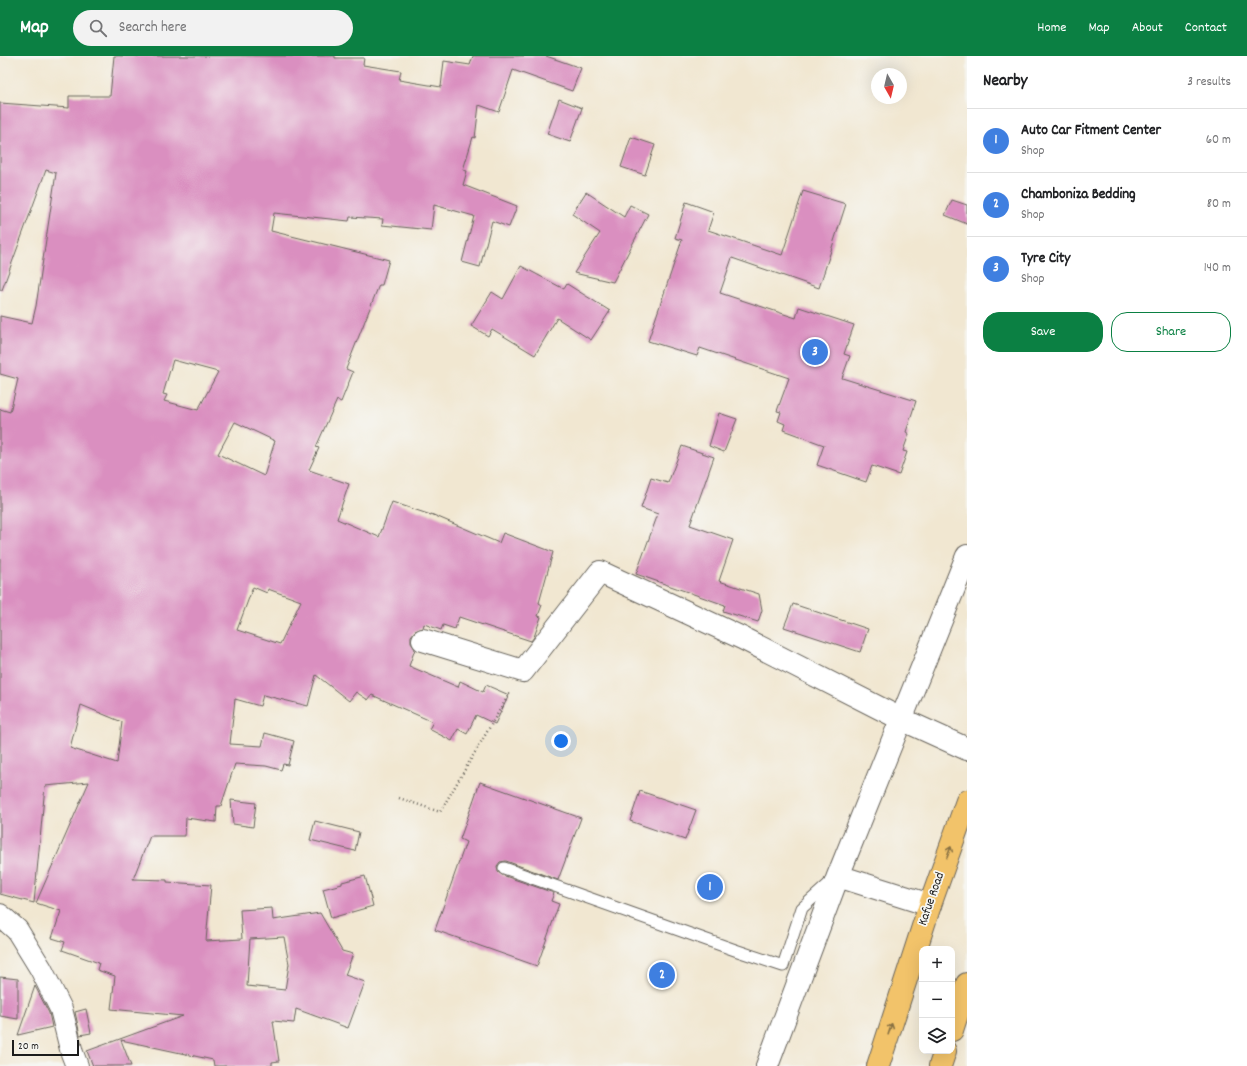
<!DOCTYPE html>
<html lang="en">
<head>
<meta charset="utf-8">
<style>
	body { margin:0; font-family:Dekko,sans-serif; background:#f2f2f2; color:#202124 }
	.controls { position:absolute; right:12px; bottom:12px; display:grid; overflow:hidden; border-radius:8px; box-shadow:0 4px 16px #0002 }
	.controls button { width:36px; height:36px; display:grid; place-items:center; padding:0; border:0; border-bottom:1px solid #e0e0e0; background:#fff; color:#202124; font:20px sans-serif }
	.compass { position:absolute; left:871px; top:12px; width:36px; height:36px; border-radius:50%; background:#fff; box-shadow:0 4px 16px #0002; rotate:172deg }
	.scale { position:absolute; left:12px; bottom:10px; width:67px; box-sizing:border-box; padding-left:4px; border:2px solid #1c1c1c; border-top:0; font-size:11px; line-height:14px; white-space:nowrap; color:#1c1c1c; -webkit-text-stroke:3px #f6f6f2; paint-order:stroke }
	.you { position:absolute; left:561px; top:685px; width:14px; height:14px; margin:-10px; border:3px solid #fff; border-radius:50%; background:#1a73e8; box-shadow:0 0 0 6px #1a73e833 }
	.badge { display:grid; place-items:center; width:26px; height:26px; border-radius:50%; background:#0b8043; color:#fff; font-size:13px; font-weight:700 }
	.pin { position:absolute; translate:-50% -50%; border:2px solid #fff; box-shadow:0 1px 4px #0006 }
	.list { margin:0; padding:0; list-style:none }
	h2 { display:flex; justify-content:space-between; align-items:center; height:52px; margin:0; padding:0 16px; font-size:17px }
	h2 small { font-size:13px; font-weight:400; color:#757577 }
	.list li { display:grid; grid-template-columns:26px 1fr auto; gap:12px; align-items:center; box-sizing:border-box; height:64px; padding:0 16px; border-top:1px solid #e0e0e0 }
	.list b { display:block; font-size:15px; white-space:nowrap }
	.list p { margin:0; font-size:13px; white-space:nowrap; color:#757577 }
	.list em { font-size:13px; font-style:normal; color:#757577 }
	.actions { display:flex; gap:8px; padding:12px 16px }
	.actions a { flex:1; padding:9px 0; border:1px solid #0b8043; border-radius:16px; text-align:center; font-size:14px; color:#0b8043 }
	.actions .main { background:#0b8043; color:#fff }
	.icon { flex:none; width:22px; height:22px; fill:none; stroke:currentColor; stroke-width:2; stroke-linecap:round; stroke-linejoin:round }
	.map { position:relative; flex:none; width:967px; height:1010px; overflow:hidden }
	header { display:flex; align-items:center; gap:24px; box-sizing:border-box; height:56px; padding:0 20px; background:#0b8043; color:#fff }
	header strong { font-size:19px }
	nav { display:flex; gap:22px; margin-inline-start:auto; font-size:14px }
	.search { width:280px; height:36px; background:#f2f2f2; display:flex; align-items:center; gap:10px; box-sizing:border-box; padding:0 14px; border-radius:22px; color:#757577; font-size:15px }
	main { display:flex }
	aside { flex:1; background:#fff }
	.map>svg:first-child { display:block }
	.building { fill:#da8fc0; fill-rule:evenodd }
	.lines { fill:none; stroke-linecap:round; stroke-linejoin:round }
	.service-casing { stroke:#67635b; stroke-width:13 }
	.minor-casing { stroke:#67635b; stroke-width:24 }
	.primary-casing { stroke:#67635b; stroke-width:24 }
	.path { stroke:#67635b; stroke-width:2.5; stroke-dasharray:1 3; stroke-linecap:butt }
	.service { stroke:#fff; stroke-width:11 }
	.minor { stroke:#fff; stroke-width:22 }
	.primary { stroke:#f2c36a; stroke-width:22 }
	.oneway { stroke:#877043 }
	.labels { text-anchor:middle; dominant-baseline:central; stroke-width:3.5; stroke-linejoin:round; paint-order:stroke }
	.street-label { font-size:13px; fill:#1c1c1c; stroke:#f6f6f2 }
</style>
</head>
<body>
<header>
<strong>Map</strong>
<div class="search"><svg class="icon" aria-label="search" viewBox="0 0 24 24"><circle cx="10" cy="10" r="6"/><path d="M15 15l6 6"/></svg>Search here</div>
<nav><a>Home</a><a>Map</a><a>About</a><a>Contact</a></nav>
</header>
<main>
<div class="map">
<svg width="967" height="1010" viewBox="0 0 967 1010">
	<rect width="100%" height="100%" fill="#f6f6f2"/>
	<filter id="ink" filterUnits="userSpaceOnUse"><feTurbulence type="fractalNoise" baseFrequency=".025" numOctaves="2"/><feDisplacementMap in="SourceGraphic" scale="8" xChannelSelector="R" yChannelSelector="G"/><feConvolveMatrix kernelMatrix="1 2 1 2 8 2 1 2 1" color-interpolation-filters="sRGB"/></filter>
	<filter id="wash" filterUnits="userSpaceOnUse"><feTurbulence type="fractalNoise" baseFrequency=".012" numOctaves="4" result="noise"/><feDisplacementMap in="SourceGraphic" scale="16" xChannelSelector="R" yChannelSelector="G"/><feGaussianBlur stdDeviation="0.9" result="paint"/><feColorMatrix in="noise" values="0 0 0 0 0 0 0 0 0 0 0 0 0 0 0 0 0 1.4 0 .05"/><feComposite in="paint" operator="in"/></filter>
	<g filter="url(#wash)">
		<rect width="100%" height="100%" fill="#f1e7d1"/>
		<g id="blocks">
			<!-- building -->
			<path class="building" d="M114,0H335V2H364L363,9L401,15L399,24L441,31L444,5L470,9L473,0H546L581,12L572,35L513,14L499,56L479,49L475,82L473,81L463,114L467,115L463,129L517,150L509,171L492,165L480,211L462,206L474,160L434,149L431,174L382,169L383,163L350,161L349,165L274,157L271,175L389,204L382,229H379L346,313L353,316L341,346L337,344L316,391L319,392L309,414L349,428L337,463L379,481L392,446L431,459V458L499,487L503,477L553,496L539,547L542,549L538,560L541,561L534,581L531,585L459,561L455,573L443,569L441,574L424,568L423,572L415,575L411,580V587L415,593L409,610L458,631L460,625L483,636L486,629L509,639L495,668L476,659L467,678L458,673L452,685L429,673L433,666L372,639L368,644L356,636L349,645L316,619L308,650L263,639L260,650L235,643L230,688L262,690L265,677L294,685L288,709L283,708L281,714L266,710L235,708L221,750H217L216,766L186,762L185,780H150L133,823L167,824V826L211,829L206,885L242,883L240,854L272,852L273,864L320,857L342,895L353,898L345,919L365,926L348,972L296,953L294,967L273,965L279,1005L272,1006V1010H214L213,1004L121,984L131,1010H93L87,995L183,960L111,953L115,920L97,914L99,907L62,894L65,886L52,882L61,855L36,847L89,726L45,730L34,847L0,838V353L10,356L18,323L0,318V260L32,267L36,250L56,117L46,114L2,234H0V47L69,52V40H110ZM173,304L218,316L198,354L164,345L167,339L163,338ZM235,366L275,385L264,420L218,398ZM253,531L267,537L268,533L301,545L280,588L237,574ZM81,649L122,666L117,707L70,692ZM284,881L289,908L285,934L247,930L250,883Z
				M559,43L582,52L570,86L547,78Z
				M631,81L655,89L645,119L621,111Z
				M803,135L846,148L819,232L732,202L720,237L796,262L799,251L854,269L844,298L850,300L842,322L916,345L906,376L909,378L903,395L907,396L899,419L872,410L866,426L817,409L824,389L783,374L785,368L778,365L781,356L777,355L789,322L700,292L697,300L648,285L682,184L675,182L686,146L714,156L708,174L782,199Z
				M586,136L624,161L630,149L648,158L613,226L574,217L600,177L572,158Z
				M952,144L967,149V168L945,159Z
				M521,210L564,233L567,228L610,255L591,284L557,262L535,299L492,273L488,280L471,270L492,236L503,243Z
				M719,357L737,363L724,396L709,390Z
				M682,390L714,401L690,469L733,484L719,525L759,538L762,554L758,566L723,555L725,549L636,518L658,458L641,452L651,422L668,427Z
				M793,548L868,573L860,596L784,571Z
				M480,726L581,762L558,824L506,805L500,806L497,810L498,816L502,819L554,837L551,845L559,848L537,910L435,874L466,786L460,783Z
				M640,735L696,754L685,784L630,765Z
				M231,744L256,747L253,771L233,768Z
				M315,765L359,776L355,795L310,784Z
				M365,820L373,850L331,862L323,833L342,828V826Z
				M0,921L18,923V963L0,960Z
				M35,930L49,957L52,971L18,979Z
				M86,953L91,977L80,979L75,956Z"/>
		</g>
	</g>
	<g filter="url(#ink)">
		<use href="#blocks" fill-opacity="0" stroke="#67635b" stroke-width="1"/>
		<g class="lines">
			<defs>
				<path id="service" d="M504,812L735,894L783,910L802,852L831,826"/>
				<path id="minor" d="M423,584L523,615L600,516L742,582L901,663L967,693
					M838,820L930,849
					M0,859L17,874L41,913L61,953L72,997L77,1010
					M767,1010L838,820L967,500"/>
				<path id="primary" d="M952,974L967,928
					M878,1010L930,849L967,745
					M940,1010L945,995"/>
			</defs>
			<!-- service casing -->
			<use href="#service" class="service-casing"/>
			<!-- minor casing -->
			<use href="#minor" class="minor-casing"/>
			<!-- primary casing -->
			<use href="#primary" class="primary-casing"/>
			<!-- path -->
			<path class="path" d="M399,742L440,756L511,635"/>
			<!-- service -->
			<use href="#service" class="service"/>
			<!-- minor -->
			<use href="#minor" class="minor"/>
			<!-- primary -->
			<use href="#primary" class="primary"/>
		</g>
		<!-- one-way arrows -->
		<defs><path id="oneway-shaft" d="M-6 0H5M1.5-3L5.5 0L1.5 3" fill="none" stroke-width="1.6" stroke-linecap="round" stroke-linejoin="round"/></defs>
		<g class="oneway">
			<use href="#oneway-shaft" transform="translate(949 796) rotate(-70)"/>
			<use href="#oneway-shaft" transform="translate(890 973) rotate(-72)"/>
		</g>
	</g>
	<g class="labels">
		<!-- street labels -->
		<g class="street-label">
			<text transform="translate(932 843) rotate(-71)">Kafue Road</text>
		</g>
	</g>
</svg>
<div class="controls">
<button>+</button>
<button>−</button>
<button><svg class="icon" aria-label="layers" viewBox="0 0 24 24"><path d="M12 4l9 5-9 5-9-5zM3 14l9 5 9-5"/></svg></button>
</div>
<svg class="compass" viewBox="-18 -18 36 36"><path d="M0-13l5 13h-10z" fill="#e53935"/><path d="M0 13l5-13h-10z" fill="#757577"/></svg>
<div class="scale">20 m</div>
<div class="you"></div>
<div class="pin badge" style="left:710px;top:831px;background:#3f7fe0">1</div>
<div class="pin badge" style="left:662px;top:919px;background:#3f7fe0">2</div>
<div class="pin badge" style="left:815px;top:296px;background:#3f7fe0">3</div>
</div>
<aside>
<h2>Nearby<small>3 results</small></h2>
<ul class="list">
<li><span class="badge" style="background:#3f7fe0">1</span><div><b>Auto Car Fitment Center</b><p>Shop</p></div><em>60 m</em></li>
<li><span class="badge" style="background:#3f7fe0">2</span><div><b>Chamboniza Bedding</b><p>Shop</p></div><em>80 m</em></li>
<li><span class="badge" style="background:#3f7fe0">3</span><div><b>Tyre City</b><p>Shop</p></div><em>140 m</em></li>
</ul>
<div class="actions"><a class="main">Save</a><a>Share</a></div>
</aside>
</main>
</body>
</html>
